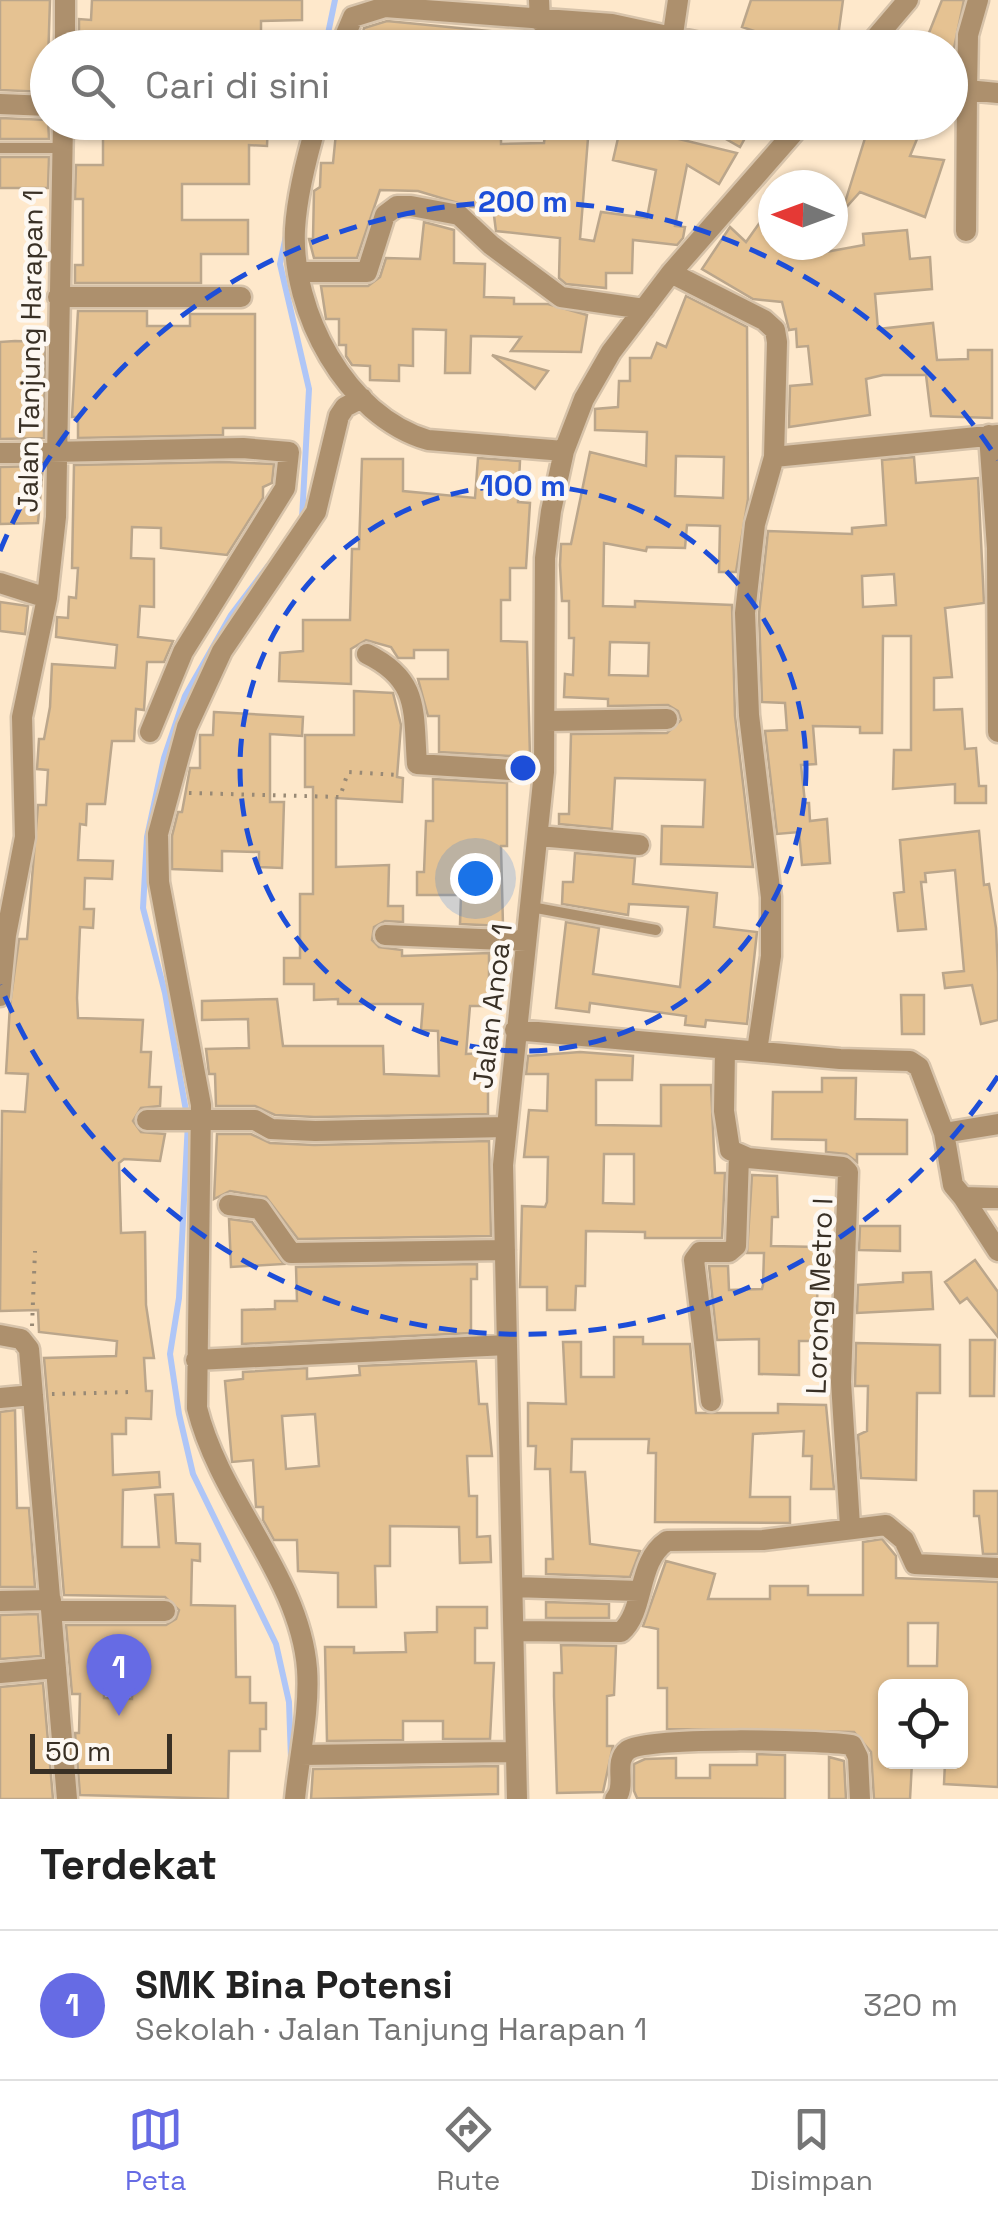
<!DOCTYPE html>
<html lang="id">
<head>
<meta charset="utf-8">
<style>
	body { margin:0; font-family:"Space Grotesk",sans-serif; background:#f2f2f2; color:#222 }
	.controls { position:absolute; right:30px; bottom:30px; display:grid; overflow:hidden; border-radius:15px; box-shadow:0 2px 8px #0004 }
	.controls button { width:90px; height:90px; display:grid; place-items:center; padding:0; border:0; border-bottom:2px solid #e0e0e0; background:#fff; color:#222; font:50px sans-serif }
	.compass { position:absolute; left:758px; top:170px; width:90px; height:90px; border-radius:50%; background:#fff; box-shadow:0 2px 8px #0004; rotate:271deg }
	.scale { position:absolute; left:30px; bottom:25px; width:142px; box-sizing:border-box; padding-left:10px; border:5px solid #393025; border-top:0; font-size:28px; line-height:35px; white-space:nowrap; color:#393025; -webkit-text-stroke:8px #fdf8f2; paint-order:stroke }
	.you { position:absolute; left:475px; top:878px; width:35px; height:35px; margin:-25px; border:8px solid #fff; border-radius:50%; background:#1a73e8; box-shadow:0 0 0 15px #1a73e833 }
	.badge { display:grid; place-items:center; width:65px; height:65px; border-radius:50%; background:#666be4; color:#fff; font-size:32px; font-weight:700 }
	.pin { position:absolute; translate:-50% -82px; filter:drop-shadow(0 2px 5px #0008) }
	.pin::after { content:''; position:absolute; top:52px; width:35px; height:30px; background:inherit; clip-path:polygon(0 0,100% 0,50% 100%) }
	.list { margin:0; padding:0; list-style:none }
	h2 { display:flex; justify-content:space-between; align-items:center; height:130px; margin:0; padding:0 40px; font-size:42px }
	h2 small { font-size:32px; font-weight:400; color:#767676 }
	.list li { display:grid; grid-template-columns:65px 1fr auto; gap:30px; align-items:center; box-sizing:border-box; height:150px; padding:0 40px; border-top:2px solid #e0e0e0 }
	.list b { display:block; font-size:38px; white-space:nowrap }
	.list p { margin:0; font-size:32px; white-space:nowrap; color:#767676 }
	.list em { font-size:32px; font-style:normal; color:#767676 }
	.icon { flex:none; width:55px; height:55px; fill:none; stroke:currentColor; stroke-width:2; stroke-linecap:round; stroke-linejoin:round }
	.map { position:relative; flex:none; width:998px; height:1799px; overflow:hidden }
	.search { position:absolute; background:#fff; box-shadow:0 2px 8px #0004; left:30px; right:30px; top:30px; height:110px; display:flex; align-items:center; gap:25px; box-sizing:border-box; padding:0 35px; border-radius:55px; color:#767676; font-size:38px }
	.sheet { height:280px; background:#fff }
	nav { display:flex; justify-content:space-around; align-items:center; box-sizing:border-box; height:140px; border-top:2px solid #e0e0e0; background:#fff; font-size:28px; color:#767676 }
	nav a { display:grid; justify-items:center; gap:5px }
	nav .on { color:#666be4 }
	.map>svg:first-child { display:block }
	.lines { fill:none; stroke-linecap:round; stroke-linejoin:round }
	.stream { stroke:#afc6f7; stroke-width:6 }
	.building { fill:#e5c292; stroke:#bba68b; stroke-width:2.5; fill-rule:evenodd }
	.lane-casing { stroke:#d7c3aa; stroke-width:15 }
	.street-casing { stroke:#d7c3aa; stroke-width:25 }
	.path { stroke:#988975; stroke-width:4; stroke-dasharray:2.5 8; stroke-linecap:butt }
	.lane { stroke:#ad906d; stroke-width:10 }
	.street { stroke:#ad906d; stroke-width:20 }
	.ring { fill:none; stroke:#1d4ed8; stroke-width:5; stroke-dasharray:18 12 }
	.labels { text-anchor:middle; dominant-baseline:central; stroke-width:9; stroke-linejoin:round; paint-order:stroke }
	.street-label { font-size:28px; fill:#393025; stroke:#fdf8f2 }
	.centre { fill:#1d4ed8; stroke:#fdf8f2; stroke-width:5 }
	.ring-label { font-size:30px; text-anchor:middle; font-weight:bold; fill:#1d4ed8; stroke:#fdf8f2; stroke-width:9; stroke-linejoin:round; paint-order:stroke }
</style>
</head>
<body>
<div class="map">
<svg width="998" height="1799" viewBox="0 0 998 1799">
	<rect width="100%" height="100%" fill="#fee8cb"/>
	<g class="lines">
		<!-- stream -->
		<path class="stream" d="M325,48L335,0
			M287,231L280,264L309,389L302,519
			M268,566L231,615L185,696L164,758L147,837L143,908L165,993L188,1122L179,1298L170,1354L179,1414L193,1474L276,1644L289,1702L291,1759"/>
	</g>
	<!-- building -->
	<path class="building" d="M0,0H50L47,92L0,90Z
		M92,0H302V20L261,21V48L79,45V19L91,20Z
		M751,0H843L837,44L773,48L775,38L742,27Z
		M942,0H964L954,48H923Z
		M387,21L562,38L581,35L579,48L464,43V48L360,46L364,28Z
		M0,118L48,120L49,139H0Z
		M191,122H268L267,146L249,145V184H182V220H248V254H201V283H75V265H83V199H75L76,165H103V124L190,131Z
		M377,122H452L451,129L501,134V144L544,143L545,134L558,136L559,122H582L580,137L588,138L580,239L594,241L601,212L647,218L656,170L613,160L621,125L737,153L719,184L687,165L675,226L685,227L683,238L677,245L633,240L632,273H606V288L566,284L559,278L560,238L496,231L493,208L471,207L418,191L380,190L357,258H314L309,239H313L314,191L320,187L321,163H333L337,123L377,127Z
		M696,122H754L740,147Z
		M836,122H924L910,156L944,160L925,217L860,192L842,212L866,135Z
		M0,157H49L48,188H0Z
		M773,204V245H821L815,254L864,245L863,234L907,230L910,259L930,257L932,289L875,294L878,329L933,323L937,360L968,359V350H992V418L931,416L926,375H883L866,379L870,415L789,427L790,386L812,384L808,346L797,347L796,329L789,330L782,302L753,299L702,269L730,227L746,242Z
		M424,222L454,230V263L485,264L484,297L514,298V304H548L587,315L581,352L511,351L521,337L471,336L470,373H445L446,330L413,329V366L399,365V381L370,380V366L352,365L346,356V345H339V319H326L321,286H368L380,277L386,258L420,259Z
		M686,296L747,327L748,499L736,572H719L720,526L687,525L685,548L647,547L646,551L604,543L603,606L635,607V601L732,605L735,716L753,867L661,864L662,826L703,827L705,780L615,778L612,829L559,824V814H569L571,734L667,733L681,720L678,711L668,705L608,706V699L564,697L565,674L573,675L574,638H569V601H562L560,565L561,544H571L590,452L646,466L647,432L595,430V409L618,407L619,381H630V358H651L657,343L666,347ZM676,456L724,457L723,498L675,496ZM610,642L649,643L648,676L609,675Z
		M78,311H147V326H190V314H255V428H223V435L78,438V417H72Z
		M15,341L45,342L44,438L0,439V342Z
		M492,355L548,371L535,389Z
		M914,457L916,483L978,478L984,603L945,608L952,677L934,678V710L962,709L965,749L976,748L979,786H986V803H955V784L893,789L894,750H911V636H883L882,733H860V727L813,726L816,764L801,765L805,803H809L810,821L827,819L830,863L802,865L799,832L777,834L765,731L787,730L785,703L762,702L759,614L768,531L852,534V528L886,525L882,460ZM894,574L896,605L863,607L862,576Z
		M478,458L520,461L518,502L530,503L526,568H510V600H501V641L527,642L530,757L439,752V716H428L418,679H448V650H414V658H398L391,647L366,640L351,649V684L279,681L280,653L303,651V620H350L352,549H359L362,459H403V491L475,498Z
		M223,462L274,464L272,483L263,487V498L227,555L161,548V528L132,527L131,558L154,559V607L140,606L138,637L173,641L164,662H147L144,710L136,709L134,741H112L105,804H87L86,825L80,824L78,860L113,861L112,879L85,878L84,909H94L93,928L80,927L77,998L78,1018L143,1020L141,1052H151L149,1087H161L160,1106L141,1108L133,1121L141,1132L165,1134L160,1161L124,1159L119,1163L121,1233L145,1232L146,1305L154,1358H144L146,1391H152L151,1419L126,1418V1434H112L113,1475L159,1472L160,1487L123,1490L122,1547H159L155,1495L173,1494L176,1543L200,1544V1561L192,1560L191,1605L235,1606L236,1677H250V1703H266V1729H260V1751H229L228,1799L80,1795L75,1733H79L80,1694H72L66,1625H166L176,1619L179,1610L165,1597L64,1595L44,1358L116,1356L117,1341L39,1332L38,1310L0,1311L2,1111L25,1112L28,1074L6,1073L10,1005L19,939H27L38,805H46L48,770L37,769L39,739H44L50,707L52,664L115,668L117,645L56,637L57,617L68,618L69,597L76,598L78,568H72L74,465ZM104,1655L133,1656L132,1699L104,1698Z
		M43,466L38,523L0,524V467Z
		M0,602L28,606L25,634L0,631Z
		M354,691L393,693L401,725L397,777L403,778L402,802L336,798V867L389,865L388,906H403V922L385,921L374,927L372,940L379,947L402,950V956L489,953V1006H470L466,1054L488,1053V1114L315,1117L275,1115L255,1106H216L215,1074H209L206,1049L249,1048L248,1019L202,1020V1001L277,999L283,1046H383L384,1074L439,1076L438,1031L421,1030L423,1004H338V999L314,1000V984H284V958H300V894H313V787H305V735H354Z
		M214,712L303,717L302,736L270,734V802H284L282,868L259,867V852L222,851V871L172,869V836L178,812H182L190,768H200V735H213Z
		M433,779L507,783V846H501L503,926L460,924L461,895H417V872H424L426,821H433Z
		M979,831L984,885L989,884L996,928L998,973V1020L981,1024L972,985L945,988L943,973L964,971L955,870L925,873L926,882H921L926,929L898,931L894,893L904,892L900,840Z
		M575,853L635,858L633,884L717,893L714,927L757,932L747,1024L706,1020L705,1027L685,1025L686,1016L590,1003L589,1012L556,1008L566,922L599,928L593,974L680,987L688,907L629,904L628,915L562,904L563,882H573Z
		M901,995H924V1034H902Z
		M580,1052L633,1056L632,1080H596V1125L661,1126V1085H711L715,1173H725L722,1238H645V1232L586,1231L585,1286H576L575,1310H547V1287H520L522,1206L545,1207L547,1202L548,1157H524L529,1110L547,1111L548,1074H526L528,1056ZM604,1154H634V1204L603,1203Z
		M822,1078H856L855,1119L907,1120V1154H857V1162L846,1154L826,1152V1140L772,1139L773,1092H822Z
		M217,1134H251L270,1143L314,1145L489,1141L491,1236L298,1239L266,1197L230,1191L214,1199Z
		M752,1175L777,1176L778,1217H772L771,1246L818,1247L817,1311H827V1341H799V1375L759,1374V1339L717,1340L709,1266H728L729,1290L762,1289L763,1285L764,1253H747Z
		M229,1219L252,1222L284,1264L231,1267Z
		M860,1226H900V1251L859,1250Z
		M975,1260L998,1292V1337L967,1298L960,1303L945,1282Z
		M477,1264V1279H471V1333L242,1344V1310L275,1309V1301H297L296,1267Z
		M931,1272L933,1309L857,1313L858,1285L903,1282V1273Z
		M614,1337H643V1344H690L696,1413H778V1404L826,1405L834,1489H811L812,1456H803L804,1431L753,1434L750,1497H790V1523L655,1522L656,1453H648L649,1439H572L571,1472H585L590,1544L640,1551L630,1577L546,1574V1559H553L550,1469H535L536,1446H528V1403L566,1404L563,1342H581V1377H614Z
		M970,1340H995L994,1396H970Z
		M856,1343L940,1345V1393H917L916,1480L861,1478L858,1435L867,1431L868,1386H855Z
		M476,1361L479,1404H487L492,1456H467L469,1496H477V1537L490,1536L491,1562L460,1563L459,1527L390,1526V1566H375L376,1607H338V1573L298,1571L297,1540H274L263,1520V1507H256L253,1460L232,1462L225,1381L243,1379V1372L307,1368V1379L360,1375L359,1366ZM315,1414L319,1466L286,1469L282,1416Z
		M15,1410L17,1508H29L35,1587H0V1412Z
		M974,1491H998V1554H983L979,1516H974Z
		M882,1539L896,1556V1578L998,1582V1787L944,1784L945,1762H960V1686H886V1762H912L910,1799H874L871,1752L854,1732L667,1729V1688H658V1629L643,1626L666,1561L715,1574L708,1599H770V1586H808V1595H863V1542ZM908,1623H938L937,1666H908Z
		M546,1602L609,1604V1618H546Z
		M437,1607H487V1628H475V1663H494L490,1739H443V1721H403V1740L327,1741L325,1647H354V1653L406,1652L405,1633L437,1632Z
		M38,1614L41,1656L0,1659V1615Z
		M561,1645L616,1646L614,1695L607,1696V1746H613L603,1792L557,1793L554,1696V1673H562Z
		M43,1683L53,1799H0V1687Z
		M757,1754L785,1755V1799L637,1798L634,1791V1764L645,1759L676,1758V1778H710V1765H757Z
		M829,1757L844,1761L846,1799H829Z
		M498,1766V1794L311,1799L313,1769Z"/>
	<g class="lines">
		<defs>
			<path id="lane" d="M0,148H61
				M531,907L656,930"/>
			<path id="street" d="M65,0V48
				M539,0L540,21
				M978,0L968,35L967,90L998,93
				M673,34L678,0
				M340,48L353,17L385,7L612,24L723,48
				M867,48L908,0
				M0,104L48,106
				M317,122C307,156 297,194 295,229C291,312 346,416 428,440L564,451
				M966,231L967,90
				M299,272H367L385,215L397,206H411L459,215L491,245L561,297L644,309
				M671,273L764,320L775,330L777,342L774,457L755,524L745,613L749,715L771,897V956L757,1051
				M58,297H241
				M989,435L997,548L998,732
				M0,453L243,448L289,452L285,488L183,652L150,732
				M774,457L998,435
				M0,583L47,598
				M367,654C420,680 413,711 417,764L544,772
				M547,721L667,719
				M539,836L639,845
				M385,935L526,941
				M0,996L6,935L25,837L22,717L47,598L56,517L63,122
				M515,1030L840,1059L910,1061L919,1067L944,1133L998,1124
				M725,1049L724,1111L730,1150L748,1158L843,1167L848,1172L841,1382L850,1526
				M147,1120H255L271,1129L315,1131L506,1127
				M944,1133L953,1185L963,1197L998,1198
				M963,1197L998,1251
				M229,1205L260,1209L291,1253L505,1250
				M0,1335L21,1339L29,1349L67,1799
				M196,1360L507,1345
				M0,1398L33,1395
				M711,1401L694,1260L700,1252H729L736,1246L739,1156
				M513,1587L639,1591
				M0,1601L51,1600
				M52,1611H165
				M514,1631L621,1632C646,1610 636,1562 667,1541L763,1540L886,1525L904,1540L915,1564L998,1568
				M0,1673L56,1668
				M301,1755L515,1752
				M295,1799C299,1757 310,1711 307,1669C300,1577 220,1501 197,1408L201,1105L159,882L158,834L187,727L222,651L316,512L339,416L345,407L362,398
				M517,1799L503,1165L544,772L545,558L551,511L564,451L584,399L611,352L671,273L803,122
				M615,1799C628,1786 612,1762 628,1750C649,1736 821,1740 852,1745L858,1757L860,1799"/>
		</defs>
		<!-- lane casing -->
		<use href="#lane" class="lane-casing"/>
		<!-- street casing -->
		<use href="#street" class="street-casing"/>
		<!-- path -->
		<path class="path" d="M189,793L340,797L348,772L400,775
			M32,1326L35,1251
			M52,1394L132,1392"/>
		<!-- lane -->
		<use href="#lane" class="lane"/>
		<!-- street -->
		<use href="#street" class="street"/>
	</g>
	<!-- distance rings -->
	<g class="ring">
		<circle cx="523" cy="768" r="283"/>
		<path d="M998 1076A566 566 0 0 1 0 985M0 551A566 566 0 0 1 998 460"/>
	</g>
	<g class="labels">
		<!-- street labels -->
		<g class="street-label">
			<text transform="translate(30 351) rotate(-89)">Jalan Tanjung Harapan 1</text>
			<text transform="translate(492 1006) rotate(-83)">Jalan Anoa 1</text>
			<text transform="translate(819 1296) rotate(-88)">Lorong Metro I</text>
		</g>
	</g>
	<circle cx="523" cy="768" r="15" class="centre"/>
	<g class="ring-label">
		<text x="523" y="212">200 m</text>
		<text x="523" y="496">100 m</text>
	</g>
</svg>
<div class="controls">
<button><svg class="icon" aria-label="locate" viewBox="0 0 24 24"><circle cx="12" cy="12" r="6"/><path d="M12 2v4M12 18v4M2 12h4M18 12h4"/></svg></button>
</div>
<svg class="compass" viewBox="-18 -18 36 36"><path d="M0-13l5 13h-10z" fill="#e53935"/><path d="M0 13l5-13h-10z" fill="#767676"/></svg>
<div class="scale">50 m</div>
<div class="you"></div>
<div class="pin badge" style="left:119px;top:1716px">1</div>
<div class="search"><svg class="icon" aria-label="search" viewBox="0 0 24 24"><circle cx="10" cy="10" r="6"/><path d="M15 15l6 6"/></svg>Cari di sini</div>
</div>
<section class="sheet">
<h2>Terdekat<small></small></h2>
<ul class="list">
<li><span class="badge">1</span><div><b>SMK Bina Potensi</b><p>Sekolah · Jalan Tanjung Harapan 1</p></div><em>320 m</em></li>
</ul>
</section>
<nav>
<a class="on"><svg class="icon" aria-label="map" viewBox="0 0 24 24"><path d="M3 6l6-2 6 2 6-2v14l-6 2-6-2-6 2zM9 4v14M15 6v14"/></svg>Peta</a>
<a><svg class="icon" aria-label="directions" viewBox="0 0 24 24"><path d="M12 3l9 9-9 9-9-9zM9 14v-3h6M13 9l2 2-2 2"/></svg>Rute</a>
<a><svg class="icon" aria-label="saved" viewBox="0 0 24 24"><path d="M7 4h10v16l-5-4-5 4z"/></svg>Disimpan</a>
</nav>
</body>
</html>
